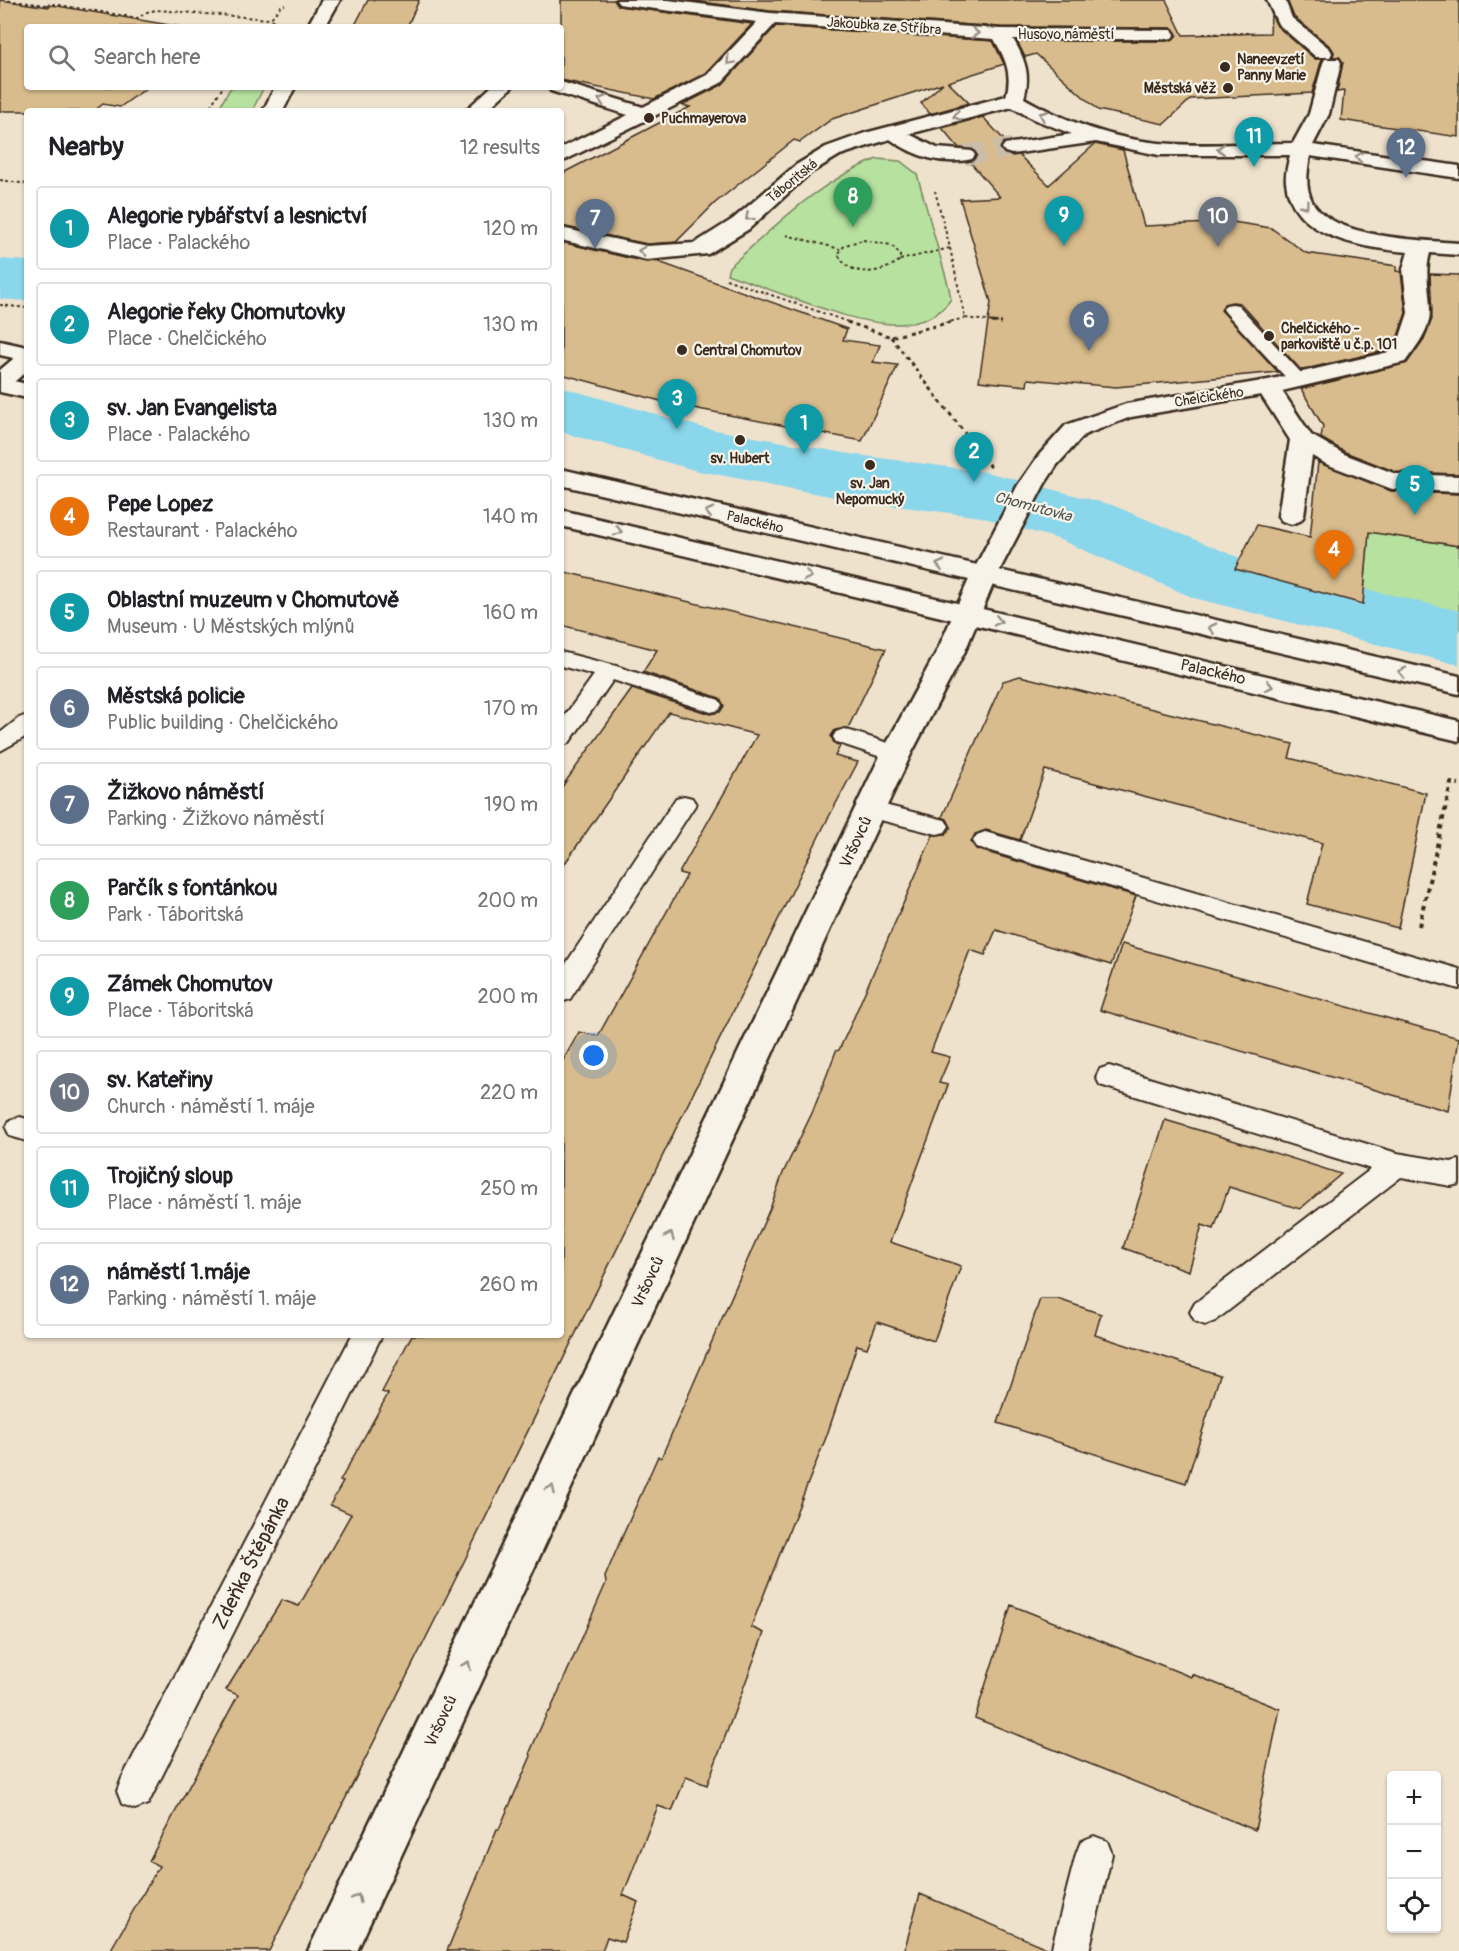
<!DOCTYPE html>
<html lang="en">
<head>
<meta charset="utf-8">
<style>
	body { margin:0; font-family:Pangolin,sans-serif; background:#f2f2f2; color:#202124 }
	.controls { position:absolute; right:18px; bottom:18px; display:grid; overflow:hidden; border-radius:6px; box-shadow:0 2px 4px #0004 }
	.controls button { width:54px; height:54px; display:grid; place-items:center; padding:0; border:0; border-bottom:2px solid #e0e0e0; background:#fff; color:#202124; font:30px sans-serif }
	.you { position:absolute; left:594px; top:1056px; width:21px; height:21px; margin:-15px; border:4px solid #fff; border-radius:50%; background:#1a73e8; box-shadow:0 0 0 9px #1a73e833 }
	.badge { display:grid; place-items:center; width:39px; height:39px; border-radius:50%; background:#3b2a1e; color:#fff; font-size:20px; font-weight:700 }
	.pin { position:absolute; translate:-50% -50px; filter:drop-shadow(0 2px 3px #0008) }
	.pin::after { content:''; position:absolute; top:32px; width:21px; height:18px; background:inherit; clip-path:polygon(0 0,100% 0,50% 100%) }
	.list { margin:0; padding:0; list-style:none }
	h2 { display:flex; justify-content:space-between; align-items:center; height:78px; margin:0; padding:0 24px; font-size:26px }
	h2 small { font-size:20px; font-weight:400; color:#757577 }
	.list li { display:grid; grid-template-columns:39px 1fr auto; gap:18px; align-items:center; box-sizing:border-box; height:84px; margin:0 12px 12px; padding:0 12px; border:2px solid #e0e0e0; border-radius:6px }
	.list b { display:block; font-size:22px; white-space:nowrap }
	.list p { margin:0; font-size:20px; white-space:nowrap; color:#757577 }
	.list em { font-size:20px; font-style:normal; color:#757577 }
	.icon { flex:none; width:33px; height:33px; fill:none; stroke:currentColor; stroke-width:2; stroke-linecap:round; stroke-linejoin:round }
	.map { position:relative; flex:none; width:1459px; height:1951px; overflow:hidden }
	.search { position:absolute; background:#fff; box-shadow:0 2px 4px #0004; left:24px; top:24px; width:540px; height:66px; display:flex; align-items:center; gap:15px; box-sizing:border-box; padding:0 21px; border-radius:6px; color:#757577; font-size:22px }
	.panel { position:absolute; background:#fff; box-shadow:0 2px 4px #0004; left:24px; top:108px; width:540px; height:1230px; border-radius:6px }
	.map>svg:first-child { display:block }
	.green { fill:#b6e19f; stroke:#78865e; stroke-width:1.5 }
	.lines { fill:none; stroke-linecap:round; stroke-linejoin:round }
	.river { fill:#8ad6ea; fill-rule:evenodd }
	.building { fill:#d8bc8d; stroke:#3b2a1e; stroke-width:1.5 }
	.minor-tunnel { stroke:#cabdaa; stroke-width:20; stroke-dasharray:20 10; stroke-linecap:butt }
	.service-casing { stroke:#3b2a1e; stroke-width:4 }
	.minor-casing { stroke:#3b2a1e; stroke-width:5 }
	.secondary-casing { stroke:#3b2a1e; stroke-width:5 }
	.path-far2 { stroke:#3b2a1e; stroke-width:2; stroke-dasharray:3 3; stroke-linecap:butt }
	.path-far1 { stroke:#3b2a1e; stroke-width:3; stroke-dasharray:4 4; stroke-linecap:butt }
	.path { stroke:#3b2a1e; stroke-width:4; stroke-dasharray:4.5 4.5; stroke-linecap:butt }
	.service { fill:#f7f3e8; fill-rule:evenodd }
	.minor { fill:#f7f3e8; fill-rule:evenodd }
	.secondary { fill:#f7f3e8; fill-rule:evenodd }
	.oneway { stroke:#998e83 }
	.poi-dot { fill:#3b2a1e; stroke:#f7f3e8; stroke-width:2 }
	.labels { text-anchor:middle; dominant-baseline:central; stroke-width:4.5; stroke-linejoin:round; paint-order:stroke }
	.far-street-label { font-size:14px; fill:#3b2a1e; stroke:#f7f3e8 }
	.far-poi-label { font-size:14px; font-weight:bold; fill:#3b2a1e; stroke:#f7f3e8; text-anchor:start }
	.far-water-label { font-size:15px; font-style:italic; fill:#4f5551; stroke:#f7f3e8 }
	.street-label { font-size:16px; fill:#3b2a1e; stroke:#f7f3e8 }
	.near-street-label { font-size:20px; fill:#3b2a1e; stroke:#f7f3e8 }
</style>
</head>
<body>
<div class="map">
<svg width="1459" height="1951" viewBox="0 0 1459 1951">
	<rect width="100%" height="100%" fill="#eee2cd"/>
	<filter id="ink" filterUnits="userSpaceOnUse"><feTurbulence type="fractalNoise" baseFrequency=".0167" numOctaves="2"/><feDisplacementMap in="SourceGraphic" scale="12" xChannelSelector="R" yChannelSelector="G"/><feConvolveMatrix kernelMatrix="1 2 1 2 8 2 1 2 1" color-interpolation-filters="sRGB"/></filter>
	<g filter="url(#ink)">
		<!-- green -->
		<path class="green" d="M231,87H264L252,111H217Z
			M877,159L900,161L917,174L949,288L951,299C919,346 842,315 801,301C776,292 751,283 727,274L729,267C776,226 817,182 877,159Z
			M1369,532L1459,546V630L1363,604Z"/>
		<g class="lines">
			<!-- river -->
			<path class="river" d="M0,259L27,261V301L0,299Z
				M561,387L704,428L850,454L986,472L1013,479L1112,505L1247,561L1459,611V665L1194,598L1058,539L981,517L850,500L694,470L561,432Z"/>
		</g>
		<!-- building -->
		<path class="building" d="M0,0L49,7L52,5L181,27H27V87H148L120,107L103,104L94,111H0Z
			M368,0H419L407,27H354Z
			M561,0H614L619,6L752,24L706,73L654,99L561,80Z
			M686,0H1166L1183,35L1270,33L1271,14L1277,26L1315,59H1322L1312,93L1191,99L1164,124L1098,110L1036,54L1025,57L1017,41H1166L1172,40L1177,35L1172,28L1000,27L770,11Z
			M1287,0H1459V137L1341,120L1344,91L1337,92L1343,62L1339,57H1333L1334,52L1331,47L1294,17Z
			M776,26L993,41L1004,64L948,82L969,103L930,114L921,103L943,83L832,119L800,142L794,140L715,203L676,242L647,244L561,226V174L690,107L682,105L722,85Z
			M983,117L1006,142L1000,148L1003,153L1011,156L1019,155L1049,185L1095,144L1123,150L1144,226L1233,222L1271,228L1306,253L1397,266L1396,271L1401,272L1406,313L1398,336L1388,350L1301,370L1240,303L1232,302L1224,304L1221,310L1278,372L1116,387L1028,379L1027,386L979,381L991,302L960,199L1000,197L970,162L977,155L974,150L959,148L942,128Z
			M561,242L646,262L656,261L847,329L843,340L880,345L873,362L898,365L862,441L668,403L561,374Z
			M1430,274L1459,275V474L1396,472L1345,452L1321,438L1323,426L1301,389L1407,363L1424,339L1432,319Z
			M1318,462L1391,491L1459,494V546L1369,532L1363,604L1235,569L1257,525L1310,537Z
			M561,571L886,649L848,728L835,730L831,736L834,743L840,746L835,756L858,762L823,828L455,1580L269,1951H110L159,1866L149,1861L238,1695L226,1690L282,1600L299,1606L351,1514L330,1505L343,1482L340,1481L388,1394L382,1392L412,1335H561V1064L579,1032L598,1036L687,875L679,873L757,735L669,712L561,869V788L632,689L710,714L720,712L724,706L720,698L643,672L657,650L561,625Z
			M1020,676L1293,744L1289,758L1426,793L1398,928L1307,904L1322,843L1045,770L1020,840L986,830L975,834L971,842L976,849L1136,896L1111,965L996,930L985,955L970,950L931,1052L950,1057L939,1083L948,1085L890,1242L961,1266L934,1341L877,1322L867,1348L857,1345L827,1435L751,1627L764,1633L707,1785L686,1777L672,1811L658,1806L623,1895L638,1902L623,1942L607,1937L602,1951H447L497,1829H499L531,1756L530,1752L547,1713L550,1711L606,1583L605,1577L619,1544L658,1456L661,1458L771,1206L783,1173L813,1111L836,1051L839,1050L851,1024L933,835L946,834L951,827L947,819L942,817L1003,681Z
			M1122,944L1459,1038L1448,1111L1100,1010Z
			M1165,1120L1259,1148L1341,1174L1300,1209L1229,1187L1214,1229L1202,1225L1189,1271L1123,1248Z
			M1040,1299H1058L1101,1314L1095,1335L1220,1375L1186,1483L998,1423Z
			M1011,1605L1191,1677L1192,1674L1280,1709L1255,1830L975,1718Z
			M920,1894L1049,1949V1951H904Z"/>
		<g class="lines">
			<!-- minor-tunnel -->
			<path class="minor-tunnel" d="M965,155L1012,148"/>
			<defs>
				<path id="service" d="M1232,304L1238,305L1304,376L1307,380L1304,384H1292L1226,313L1223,309L1226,305Z
					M561,652L616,666L719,700L722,705L719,710L711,712L613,680L569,743L561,746V721L594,675L561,666Z
					M27,715V736L0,751V733L19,718Z
					M844,729L904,748L907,754L904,760L896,762L836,742L833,737L836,732Z
					M684,796L692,798L696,804L692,810L570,999L561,1002V971L676,798Z
					M872,802L945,820L949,826L945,832L937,834L864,816L860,810L864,804Z
					M985,832L1459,969V989L977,847L973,841L977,835Z
					M1109,1066L1397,1153L1451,1162L1459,1160V1184L1451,1186L1401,1177L1215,1321L1205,1325L1195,1321L1190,1312L1195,1303L1371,1169L1100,1085L1096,1077L1100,1069Z
					M20,1117L27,1119V1141L10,1136L6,1128L10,1120Z
					M352,1335H382L148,1804L135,1809L122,1804L117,1791L122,1778Z
					M1094,1836L1107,1841L1112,1854L1089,1951H1051L1076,1854L1081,1841Z"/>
				<path id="minor" d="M322,0H340L325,27H307Z
					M616,0H668L770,13L1000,29L1172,30L1175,34L1172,38L1166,39H1013C1025,59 1031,75 1024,98C1064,121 1113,139 1159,143C1202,147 1250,143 1293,143L1309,114L1323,63L1325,59H1339L1341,63L1329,114L1313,145L1459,166V178L1310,156C1307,173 1305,186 1312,201C1331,239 1423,240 1459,243V255L1430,253C1424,274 1430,290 1430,311C1430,330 1416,347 1405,362L1282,391L1311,435L1344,454L1396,474L1459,476V492L1392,489L1326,464L1312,456L1304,516L1300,521L1291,524L1282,521L1278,516L1290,440L1261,395L1131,417L1084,435L1057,465L1044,485L997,575L965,651L911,754L357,1951H308L881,754L937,651L971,575L1018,485L1039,455L1066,425L1126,404L1268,380L1389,352L1400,337L1408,313L1403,269L1408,252C1364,248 1292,238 1286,182C1285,174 1288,163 1290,155H1159L1096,142L1012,154L1005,152L1002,148L1005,144L1072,134L1033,119L1012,107L909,134L937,148L972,151L975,155L972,159C943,166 913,156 890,139L840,155L810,173L749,229L708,254L647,260L561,240V228L647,246L695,243L733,219L796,165L826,147L865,133L1006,96C1013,74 1005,58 994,39L775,24L721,83L561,162V148L628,115L551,91L548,87H561V82L643,107L707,75L757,22L625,5L619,4Z
					M1267,0H1285L1292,18L1330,49L1332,53L1330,57H1316L1278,24Z
					M275,87H295L283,111H263Z
					M491,87H512L486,111H465Z
					M27,352V371L8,387L0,389V370L19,354Z"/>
				<path id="secondary" d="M0,341L27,347V361L0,355Z
					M0,378L27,384V398L0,392Z
					M561,469L1459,676V694L561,485Z
					M561,510L1459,721V741L561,526Z"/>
			</defs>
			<!-- service casing -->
			<use href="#service" class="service-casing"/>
			<!-- minor casing -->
			<use href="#minor" class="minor-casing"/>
			<!-- secondary casing -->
			<use href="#secondary" class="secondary-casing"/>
			<!-- path-far2 -->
			<path class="path-far2" d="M2,0L47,5L45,7
				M47,5L53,4L138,18L147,12L156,10L270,19
				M279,23L270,19L281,6L285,5
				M1203,34L1250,33
				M207,111L223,87
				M0,180L27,184
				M786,235L840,249
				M863,240L891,245L900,254V260C882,275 849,278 838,254L845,245Z
				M950,248L965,318L1002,323
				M900,260L950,248L935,191
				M726,279L851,323
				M0,305L27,308
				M945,323L965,318"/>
			<!-- path-far1 -->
			<path class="path-far1" d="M847,322L891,337L951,322
				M992,322L1002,323
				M891,337L993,470"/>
			<!-- path -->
			<path class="path" d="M1419,926L1451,783L1459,784"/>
			<!-- service -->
			<use href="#service" class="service"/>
			<!-- minor -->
			<use href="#minor" class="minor"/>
			<!-- secondary -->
			<use href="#secondary" class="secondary"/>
		</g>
		<!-- one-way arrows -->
		<defs><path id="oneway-chevron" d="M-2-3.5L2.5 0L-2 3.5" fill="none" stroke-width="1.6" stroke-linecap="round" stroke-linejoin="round" transform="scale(1.5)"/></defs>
		<g class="oneway">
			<use href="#oneway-chevron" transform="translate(975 33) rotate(4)"/>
			<use href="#oneway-chevron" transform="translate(730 61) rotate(133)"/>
			<use href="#oneway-chevron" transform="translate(602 100) rotate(-163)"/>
			<use href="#oneway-chevron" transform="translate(1043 115) rotate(-156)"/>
			<use href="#oneway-chevron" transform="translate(957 116) rotate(164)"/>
			<use href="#oneway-chevron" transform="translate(1221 149) rotate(-180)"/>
			<use href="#oneway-chevron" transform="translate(1359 157) rotate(-172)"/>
			<use href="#oneway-chevron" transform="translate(1305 205) rotate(54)"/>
			<use href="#oneway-chevron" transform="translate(749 217) rotate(138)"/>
			<use href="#oneway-chevron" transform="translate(642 251) rotate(-172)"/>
			<use href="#oneway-chevron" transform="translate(709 512) rotate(-167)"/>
			<use href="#oneway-chevron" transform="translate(618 531) rotate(13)"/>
			<use href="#oneway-chevron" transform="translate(940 565) rotate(-167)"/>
			<use href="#oneway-chevron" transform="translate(808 576) rotate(13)"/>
			<use href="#oneway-chevron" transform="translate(998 621) rotate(13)"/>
			<use href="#oneway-chevron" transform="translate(1212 628) rotate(-167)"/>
			<use href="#oneway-chevron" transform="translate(1402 672) rotate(-167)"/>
			<use href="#oneway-chevron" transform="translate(1269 686) rotate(13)"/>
			<use href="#oneway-chevron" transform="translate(670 1236) rotate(-65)"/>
			<use href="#oneway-chevron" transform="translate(551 1489) rotate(-65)"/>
			<use href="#oneway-chevron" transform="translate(467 1665) rotate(-65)"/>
			<use href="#oneway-chevron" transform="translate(357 1898) rotate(-65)"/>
		</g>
	</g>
	<!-- markers -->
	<g class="poi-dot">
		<circle cx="1225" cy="67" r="6"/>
		<circle cx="1228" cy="88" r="6"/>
		<circle cx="649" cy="118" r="6"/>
		<circle cx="1269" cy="336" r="6"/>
		<circle cx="682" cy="350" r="6"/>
		<circle cx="740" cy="440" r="6"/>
		<circle cx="870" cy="465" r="6"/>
	</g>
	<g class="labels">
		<!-- far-street labels -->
		<g class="far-street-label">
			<text transform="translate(884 26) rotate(4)">Jakoubka ze Stříbra</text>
			<text x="1066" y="34">Husovo náměstí</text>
			<text transform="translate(792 181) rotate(-39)">Táboritská</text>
			<text transform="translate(1209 397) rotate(-9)">Chelčického</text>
			<text transform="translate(755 522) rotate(13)">Palackého</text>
		</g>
		<!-- far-poi labels -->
		<g class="far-poi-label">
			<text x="1237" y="59">Naneevzetí<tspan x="1237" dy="16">Panny Marie</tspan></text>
			<text x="1216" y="88" text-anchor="end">Městská věž</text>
			<text x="661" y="118">Puchmayerova</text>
			<text x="1281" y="328">Chelčického -<tspan x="1281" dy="16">parkoviště u č.p. 101</tspan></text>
			<text x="694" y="350">Central Chomutov</text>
			<text x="740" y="458" text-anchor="middle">sv. Hubert</text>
			<text x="870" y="483" text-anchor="middle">sv. Jan<tspan x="870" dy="16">Nepomucký</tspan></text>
		</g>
		<!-- far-water labels -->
		<g class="far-water-label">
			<text transform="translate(1033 507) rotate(15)">Chomutovka</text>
		</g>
		<!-- street labels -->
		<g class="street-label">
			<text transform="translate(1213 672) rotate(13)">Palackého</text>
			<text transform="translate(856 842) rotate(-65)">Vršovců</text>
			<text transform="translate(648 1282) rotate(-65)">Vršovců</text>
			<text transform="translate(441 1721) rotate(-65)">Vršovců</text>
		</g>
		<!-- near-street labels -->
		<g class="near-street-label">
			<text transform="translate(251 1563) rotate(-63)">Zdeňka Štěpánka</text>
		</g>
	</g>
</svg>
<div class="controls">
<button>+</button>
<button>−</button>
<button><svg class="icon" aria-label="locate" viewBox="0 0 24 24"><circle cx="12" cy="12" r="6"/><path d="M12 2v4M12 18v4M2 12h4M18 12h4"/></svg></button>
</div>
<div class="you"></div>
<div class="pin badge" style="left:804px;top:454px;background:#0f9aa8">1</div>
<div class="pin badge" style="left:974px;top:482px;background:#0f9aa8">2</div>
<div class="pin badge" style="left:677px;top:429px;background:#0f9aa8">3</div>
<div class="pin badge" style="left:1334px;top:580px;background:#e8710a">4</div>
<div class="pin badge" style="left:1415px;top:515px;background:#0f9aa8">5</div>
<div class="pin badge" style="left:1089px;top:351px;background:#5c6f8a">6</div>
<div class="pin badge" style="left:595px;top:249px;background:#5c6f8a">7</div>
<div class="pin badge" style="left:853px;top:227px;background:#2e9e5b">8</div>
<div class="pin badge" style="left:1064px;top:246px;background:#0f9aa8">9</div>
<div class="pin badge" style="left:1218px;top:247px;background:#6b7280">10</div>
<div class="pin badge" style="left:1254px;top:167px;background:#0f9aa8">11</div>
<div class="pin badge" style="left:1406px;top:178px;background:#5c6f8a">12</div>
<div class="search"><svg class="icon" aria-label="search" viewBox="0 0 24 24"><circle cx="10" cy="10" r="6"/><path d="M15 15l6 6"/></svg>Search here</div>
<section class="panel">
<h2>Nearby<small>12 results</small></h2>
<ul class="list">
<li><span class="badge" style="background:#0f9aa8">1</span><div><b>Alegorie rybářství a lesnictví</b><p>Place · Palackého</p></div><em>120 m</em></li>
<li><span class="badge" style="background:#0f9aa8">2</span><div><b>Alegorie řeky Chomutovky</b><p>Place · Chelčického</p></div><em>130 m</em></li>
<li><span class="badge" style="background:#0f9aa8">3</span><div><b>sv. Jan Evangelista</b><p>Place · Palackého</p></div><em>130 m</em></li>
<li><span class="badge" style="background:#e8710a">4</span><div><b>Pepe Lopez</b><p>Restaurant · Palackého</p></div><em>140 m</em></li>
<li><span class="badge" style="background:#0f9aa8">5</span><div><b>Oblastní muzeum v Chomutově</b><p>Museum · U Městských mlýnů</p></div><em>160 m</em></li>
<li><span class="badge" style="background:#5c6f8a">6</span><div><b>Městská policie</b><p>Public building · Chelčického</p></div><em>170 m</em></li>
<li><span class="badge" style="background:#5c6f8a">7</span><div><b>Žižkovo náměstí</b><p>Parking · Žižkovo náměstí</p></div><em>190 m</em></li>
<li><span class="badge" style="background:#2e9e5b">8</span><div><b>Parčík s fontánkou</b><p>Park · Táboritská</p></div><em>200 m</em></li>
<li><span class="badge" style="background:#0f9aa8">9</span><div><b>Zámek Chomutov</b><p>Place · Táboritská</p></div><em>200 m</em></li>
<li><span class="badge" style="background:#6b7280">10</span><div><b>sv. Kateřiny</b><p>Church · náměstí 1. máje</p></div><em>220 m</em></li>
<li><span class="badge" style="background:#0f9aa8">11</span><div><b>Trojičný sloup</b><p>Place · náměstí 1. máje</p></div><em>250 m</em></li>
<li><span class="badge" style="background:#5c6f8a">12</span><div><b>náměstí 1.máje</b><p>Parking · náměstí 1. máje</p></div><em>260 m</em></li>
</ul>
</section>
</div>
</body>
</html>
